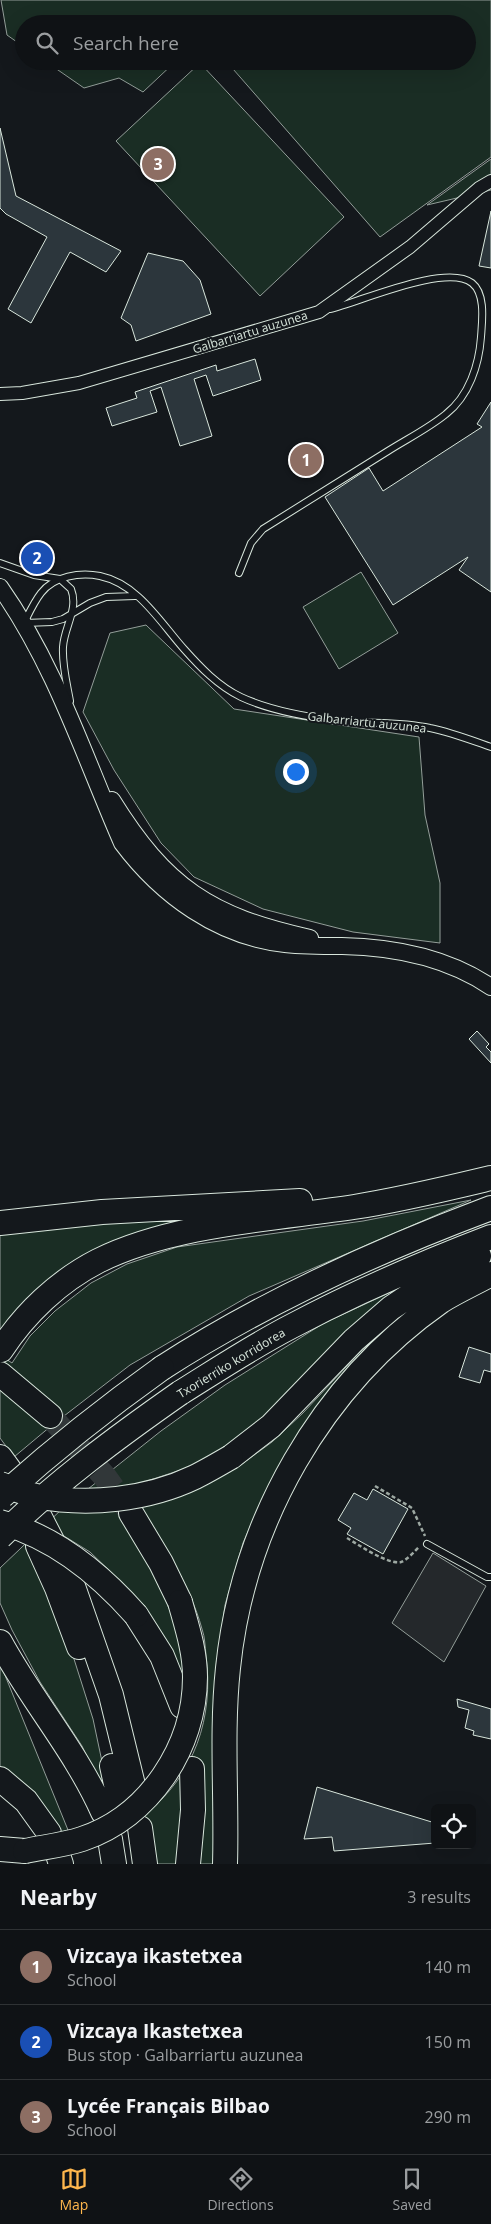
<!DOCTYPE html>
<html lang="en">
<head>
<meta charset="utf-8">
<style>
	body { margin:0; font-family:"Open Sans",sans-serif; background:#181b1e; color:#f1f3f6 }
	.controls { position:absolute; right:15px; bottom:15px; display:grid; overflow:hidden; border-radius:8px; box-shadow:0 5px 20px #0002 }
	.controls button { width:45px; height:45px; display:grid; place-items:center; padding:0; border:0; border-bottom:1px solid #2f3234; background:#0f1215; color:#f1f3f6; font:25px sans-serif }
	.you { position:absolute; left:295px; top:771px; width:18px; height:18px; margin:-12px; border:4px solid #fff; border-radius:50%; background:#1a73e8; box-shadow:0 0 0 8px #1a73e833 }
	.badge { display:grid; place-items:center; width:32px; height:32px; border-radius:50%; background:#ffb74d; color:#fff; font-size:16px; font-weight:700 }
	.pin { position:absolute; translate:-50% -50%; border:2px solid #fff; box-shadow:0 1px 5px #0006 }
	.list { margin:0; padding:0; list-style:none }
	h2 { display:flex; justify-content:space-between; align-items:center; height:65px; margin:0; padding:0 20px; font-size:21px }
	h2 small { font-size:16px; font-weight:400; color:#9b9ea0 }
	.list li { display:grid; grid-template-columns:32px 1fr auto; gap:15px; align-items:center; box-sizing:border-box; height:75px; padding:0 20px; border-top:1px solid #2f3234 }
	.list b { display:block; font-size:19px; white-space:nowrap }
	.list p { margin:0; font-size:16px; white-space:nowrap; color:#9b9ea0 }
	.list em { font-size:16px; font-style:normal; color:#9b9ea0 }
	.icon { flex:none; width:28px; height:28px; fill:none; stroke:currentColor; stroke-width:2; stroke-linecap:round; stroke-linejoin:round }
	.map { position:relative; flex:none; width:491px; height:1864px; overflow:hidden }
	.search { position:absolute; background:#0f1215; box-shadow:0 5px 20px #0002; left:15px; right:15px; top:15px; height:55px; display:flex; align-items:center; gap:12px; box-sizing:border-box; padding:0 18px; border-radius:28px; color:#9b9ea0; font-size:19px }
	.sheet { height:290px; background:#0f1215 }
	nav { display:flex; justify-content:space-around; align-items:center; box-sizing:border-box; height:70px; border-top:1px solid #2f3234; background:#0f1215; font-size:14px; color:#9b9ea0 }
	nav a { display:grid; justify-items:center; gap:2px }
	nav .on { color:#ffb74d }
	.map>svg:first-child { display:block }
	.green { fill:#1a2d24; stroke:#939e99 }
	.parking { fill:#24282b; stroke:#939e99 }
	.building { fill:#2c363c; stroke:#d8e6dc }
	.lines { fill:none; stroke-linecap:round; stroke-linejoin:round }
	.motorway-tunnel { stroke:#313739; stroke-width:24; stroke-dasharray:24 12; stroke-linecap:butt }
	.service-casing { stroke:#d8e6dc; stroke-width:8 }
	.minor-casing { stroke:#d8e6dc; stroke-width:14 }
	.tertiary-casing { stroke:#d8e6dc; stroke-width:18 }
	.motorway-casing { stroke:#d8e6dc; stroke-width:26 }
	.path { stroke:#9da8a2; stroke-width:2.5; stroke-dasharray:4 2.5; stroke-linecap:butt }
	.service { stroke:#14181c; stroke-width:6 }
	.minor { stroke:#14181c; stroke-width:12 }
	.tertiary { stroke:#14181c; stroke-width:16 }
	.motorway { stroke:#14181c; stroke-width:24 }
	.motorway-bridge-casing { stroke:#d8e6dc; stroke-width:26; stroke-linecap:butt }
	.motorway-bridge { stroke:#14181c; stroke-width:24 }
	.labels { text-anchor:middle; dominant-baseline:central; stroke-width:4; stroke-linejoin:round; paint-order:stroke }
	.street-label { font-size:12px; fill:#d8e6dc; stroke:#14181c }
</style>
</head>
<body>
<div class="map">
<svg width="491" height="1864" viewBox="0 0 491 1864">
	<rect width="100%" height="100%" fill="#14181c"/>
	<!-- green -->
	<path class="green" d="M1,0H491V157L380,237L226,61H467V24H24V47L7,35Z
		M45,61H176L143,92L119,78L84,88Z
		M200,63L344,217L260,296L116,141Z
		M491,159V190L427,205Z
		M361,572L398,633L339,669L303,607Z
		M146,625L234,709L419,737L425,815L440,883V943L353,932L263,909L194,877L161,843L114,770L83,712L110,633Z
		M471,1200L249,1296L130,1365L64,1416L0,1364V1355L12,1363L30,1336L55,1311L91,1283L127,1264L177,1247L363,1221Z
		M260,1203L153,1234L0,1331V1232Z
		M404,1286L272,1416L208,1461L135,1485L88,1489L161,1431L225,1385L324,1323Z
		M421,1300L306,1424L263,1497L243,1543L225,1605L217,1663L215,1864H152L144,1815C195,1775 214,1718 206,1655C205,1647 205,1637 202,1629C190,1584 160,1543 137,1503L239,1466L272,1442L303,1413L360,1352Z
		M0,1382L51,1426L14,1457L0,1438Z
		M63,1508L120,1510L134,1529L181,1629L186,1704L115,1576L90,1552L51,1528L61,1618L93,1719L112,1809L82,1746L40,1682L12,1630L0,1603V1568Z
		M0,1663L68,1830L56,1835L0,1770Z"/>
	<!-- parking -->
	<path class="parking" d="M433,1553L486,1586L444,1662L392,1623Z"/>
	<!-- building -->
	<path class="building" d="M0,128L16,196L121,251L106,272L70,252L31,323L8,309L47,237L6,214L0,208Z
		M491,211V268L479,266Z
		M148,253L183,261L200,280L211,314L136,341L131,325L121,318Z
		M255,359L261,380L213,396L206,375L194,379L212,436L180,446L161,387L150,391L157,412L112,426L106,408L137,398L135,392L216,365L217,371Z
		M491,402V592L459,570L468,557L393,605L325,497L369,468L383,491L482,427L477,424Z
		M477,1031L489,1044L486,1047L491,1052V1063L469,1039Z
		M469,1347L491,1354V1372L484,1370L480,1383L459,1377Z
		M373,1489L408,1509L383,1554L347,1534L351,1528L338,1520L354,1493L367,1500Z
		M457,1699L491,1709V1739L473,1735L474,1731L465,1728L469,1710L458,1707Z
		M317,1787L435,1823V1843L334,1851L332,1837L304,1839Z"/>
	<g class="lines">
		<!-- motorway-tunnel -->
		<path class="motorway-tunnel" d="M50,1416L105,1477L131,1513
			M120,1802L126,1834"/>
		<defs>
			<path id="service" d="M0,563L34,575L60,579L71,589C79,609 64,627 63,647C62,665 67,684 70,701
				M239,573L251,543L263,529C305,503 347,477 388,451C407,439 429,428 446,414C469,396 479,365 481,337C482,322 486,294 472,283C446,263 360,302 330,309
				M24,623C29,613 34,602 41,593C54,576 80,572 100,576C138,584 160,622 184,649C200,667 218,686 241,697C271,711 307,717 340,721C369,724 400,721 430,728C450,732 471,740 491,747
				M25,623L52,622L63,619L90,603L106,597L135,596
				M427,1544L487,1577H491"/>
			<path id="minor" d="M0,394L22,393L79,383L319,312L410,247L479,188L491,181"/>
			<path id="tertiary" d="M0,587C55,665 84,756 122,843C161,895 218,937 285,944C304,946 323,946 342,946C393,947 448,958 491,987
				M112,800C166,887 210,916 310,938"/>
			<path id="motorway" d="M0,1223L102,1212L300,1201
				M1,1350C25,1313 59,1281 98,1261C172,1224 273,1219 354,1207C400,1200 445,1189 491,1178
				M162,1368C266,1301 376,1251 491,1208
				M0,1374L50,1416
				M180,1393C217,1370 253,1346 292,1326C356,1292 423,1263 491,1237
				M0,1457L30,1498L68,1572L111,1695L134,1789
				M231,1457L271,1426L354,1340L391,1308L421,1288L479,1256
				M131,1513L161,1563L180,1602
				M38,1546L57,1588L79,1647
				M136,1615L162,1656L182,1706
				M0,1642C32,1701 76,1751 103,1812
				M112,1766L120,1802
				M0,1779L26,1801L49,1833
				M140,1828L145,1864
				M110,1839L114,1864
				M0,1849L25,1851
				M59,1858L61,1864
				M188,1864L193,1810L192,1769
				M225,1864C227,1799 221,1733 228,1668C243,1522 321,1385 441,1301C457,1291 475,1283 491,1274"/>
		</defs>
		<!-- service casing -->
		<use href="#service" class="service-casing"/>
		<!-- minor casing -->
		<use href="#minor" class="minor-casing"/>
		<!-- tertiary casing -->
		<use href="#tertiary" class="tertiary-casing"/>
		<!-- motorway casing -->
		<use href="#motorway" class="motorway-casing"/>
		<!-- path -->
		<path class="path" d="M375,1486L412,1508L425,1536
			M347,1538C359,1545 388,1565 401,1562C407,1560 415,1551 419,1547"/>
		<!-- service -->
		<use href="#service" class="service"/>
		<!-- minor -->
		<use href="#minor" class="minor"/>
		<!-- tertiary -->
		<use href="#tertiary" class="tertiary"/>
		<!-- motorway -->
		<use href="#motorway" class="motorway"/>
		<defs>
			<path id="motorway-bridge" d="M0,1484C12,1488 24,1493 36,1496C88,1506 147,1500 195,1477C207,1471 219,1464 231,1457
				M2,1496C53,1450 106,1408 162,1368
				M0,1522C55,1537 99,1573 136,1615
				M0,1537C55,1483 117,1437 180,1393
				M25,1851C44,1847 64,1845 82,1839C149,1817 195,1747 195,1677C195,1651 187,1627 180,1602"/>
		</defs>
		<!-- motorway-bridge casing -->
		<use href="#motorway-bridge" class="motorway-bridge-casing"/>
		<!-- motorway-bridge -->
		<use href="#motorway-bridge" class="motorway-bridge"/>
	</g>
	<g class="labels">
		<!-- street labels -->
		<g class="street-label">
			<text transform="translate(250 332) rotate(-17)">Galbarriartu auzunea</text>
			<text transform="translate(367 722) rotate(6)">Galbarriartu auzunea</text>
			<text transform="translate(231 1363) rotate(-31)">Txorierriko korridorea</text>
		</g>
	</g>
</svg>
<div class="controls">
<button><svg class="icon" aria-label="locate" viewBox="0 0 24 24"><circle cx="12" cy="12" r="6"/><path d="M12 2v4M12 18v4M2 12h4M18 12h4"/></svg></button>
</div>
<div class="you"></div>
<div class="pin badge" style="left:306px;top:460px;background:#8d6e63">1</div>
<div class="pin badge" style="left:37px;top:558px;background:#1a4fb4">2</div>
<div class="pin badge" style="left:158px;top:164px;background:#8d6e63">3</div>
<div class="search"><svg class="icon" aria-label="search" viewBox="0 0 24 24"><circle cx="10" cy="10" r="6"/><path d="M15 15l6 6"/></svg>Search here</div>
</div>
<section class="sheet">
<h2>Nearby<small>3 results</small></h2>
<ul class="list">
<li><span class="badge" style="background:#8d6e63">1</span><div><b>Vizcaya ikastetxea</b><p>School</p></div><em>140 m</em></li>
<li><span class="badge" style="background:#1a4fb4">2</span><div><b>Vizcaya Ikastetxea</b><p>Bus stop · Galbarriartu auzunea</p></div><em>150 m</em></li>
<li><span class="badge" style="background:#8d6e63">3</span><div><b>Lycée Français Bilbao</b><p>School</p></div><em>290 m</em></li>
</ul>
</section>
<nav>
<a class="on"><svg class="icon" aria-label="map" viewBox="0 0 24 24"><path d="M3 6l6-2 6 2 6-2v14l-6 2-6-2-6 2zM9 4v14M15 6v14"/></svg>Map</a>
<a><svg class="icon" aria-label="directions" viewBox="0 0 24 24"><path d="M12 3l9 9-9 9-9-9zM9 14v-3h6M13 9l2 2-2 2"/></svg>Directions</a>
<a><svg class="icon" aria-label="saved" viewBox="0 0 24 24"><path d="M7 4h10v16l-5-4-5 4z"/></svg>Saved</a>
</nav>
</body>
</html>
